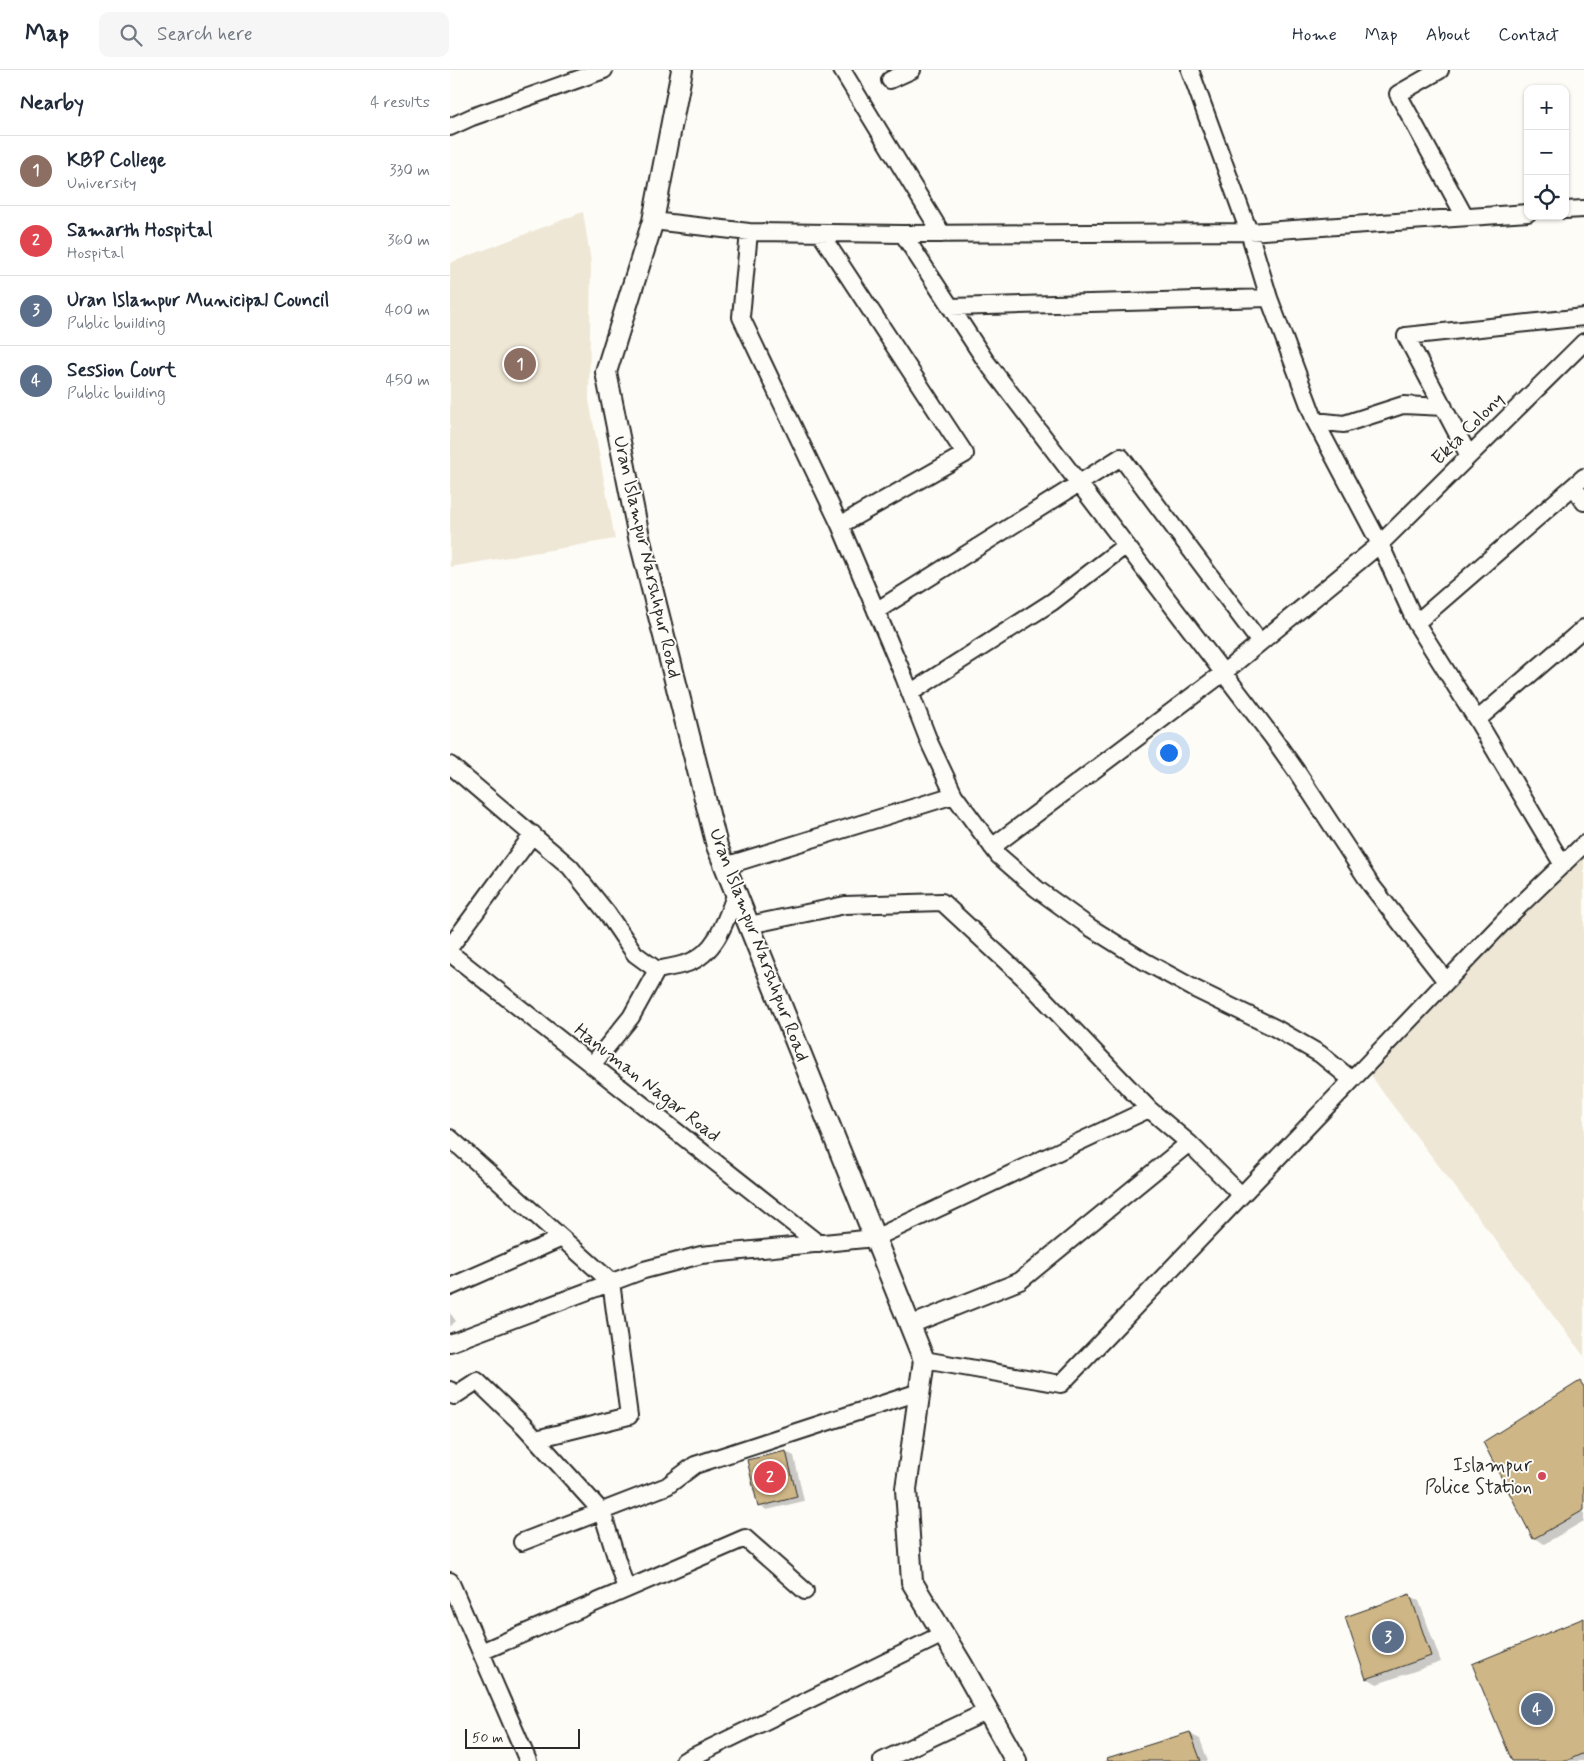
<!DOCTYPE html>
<html lang="en">
<head>
<meta charset="utf-8">
<style>
	body { margin:0; font-family:Mynerve,sans-serif; background:#f6f6f7; color:#1f2937 }
	.controls { position:absolute; right:15px; top:15px; display:grid; overflow:hidden; border-radius:10px; box-shadow:0 1px 4px #0004 }
	.controls button { width:45px; height:45px; display:grid; place-items:center; padding:0; border:0; border-bottom:1px solid #e0e1e3; background:#fff; color:#1f2937; font:25px sans-serif }
	.scale { position:absolute; left:15px; bottom:12px; width:115px; box-sizing:border-box; padding-left:5px; border:2px solid #2b2b2b; border-top:0; font-size:14px; line-height:18px; white-space:nowrap; color:#2b2b2b; -webkit-text-stroke:4px #fdfcf7; paint-order:stroke }
	.you { position:absolute; left:718px; top:682px; width:18px; height:18px; margin:-12px; border:4px solid #fff; border-radius:50%; background:#1a73e8; box-shadow:0 0 0 8px #1a73e833 }
	.badge { display:grid; place-items:center; width:32px; height:32px; border-radius:50%; background:#2563eb; color:#fff; font-size:16px; font-weight:700 }
	.pin { position:absolute; translate:-50% -50%; border:2px solid #fff; box-shadow:0 1px 5px #0006 }
	.list { margin:0; padding:0; list-style:none }
	h2 { display:flex; justify-content:space-between; align-items:center; height:65px; margin:0; padding:0 20px; font-size:21px }
	h2 small { font-size:16px; font-weight:400; color:#747a83 }
	.list li { display:grid; grid-template-columns:32px 1fr auto; gap:15px; align-items:center; box-sizing:border-box; height:70px; padding:0 20px; border-top:1px solid #e0e1e3 }
	.list b { display:block; font-size:19px; white-space:nowrap }
	.list p { margin:0; font-size:16px; white-space:nowrap; color:#747a83 }
	.list em { font-size:16px; font-style:normal; color:#747a83 }
	.icon { flex:none; width:28px; height:28px; fill:none; stroke:currentColor; stroke-width:2; stroke-linecap:round; stroke-linejoin:round }
	.map { position:relative; flex:none; width:1134px; height:1691px; overflow:hidden }
	header { display:flex; align-items:center; gap:30px; box-sizing:border-box; height:70px; padding:0 25px; background:#fff; border-bottom:1px solid #e0e1e3 }
	header strong { font-size:24px }
	nav { display:flex; gap:28px; margin-inline-start:auto; font-size:18px }
	.search { width:350px; height:45px; background:#f6f6f7; display:flex; align-items:center; gap:12px; box-sizing:border-box; padding:0 18px; border-radius:10px; color:#747a83; font-size:19px }
	main { display:flex }
	aside { flex:1; background:#fff }
	.map>svg:first-child { display:block }
	.built { fill:#efe7d5 }
	.shadow { fill:#0003 }
	.building { fill:#cfb686; stroke:#2b2b2b }
	.lines { fill:none; stroke-linecap:round; stroke-linejoin:round }
	.minor-casing { stroke:#2b2b2b; stroke-width:20 }
	.major-casing { stroke:#2b2b2b; stroke-width:24 }
	.minor { stroke:#fdfcf7; stroke-width:16 }
	.major { stroke:#fdfcf7; stroke-width:20 }
	.poi-dot { fill:#d1495b; stroke:#fdfcf7; stroke-width:2 }
	.labels { text-anchor:middle; dominant-baseline:central; stroke-width:4; stroke-linejoin:round; paint-order:stroke }
	.street-label { font-size:19px; fill:#2b2b2b; stroke:#fdfcf7 }
	.poi-label { font-size:19px; fill:#2b2b2b; stroke:#fdfcf7; text-anchor:end }
</style>
</head>
<body>
<header>
<strong>Map</strong>
<div class="search"><svg class="icon" aria-label="search" viewBox="0 0 24 24"><circle cx="10" cy="10" r="6"/><path d="M15 15l6 6"/></svg>Search here</div>
<nav><a>Home</a><a>Map</a><a>About</a><a>Contact</a></nav>
</header>
<main>
<aside>
<h2>Nearby<small>4 results</small></h2>
<ul class="list">
<li><span class="badge" style="background:#8d6e63">1</span><div><b>KBP College</b><p>University</p></div><em>330 m</em></li>
<li><span class="badge" style="background:#e0444e">2</span><div><b>Samarth Hospital</b><p>Hospital</p></div><em>360 m</em></li>
<li><span class="badge" style="background:#5c6f8a">3</span><div><b>Uran Islampur Municipal Council</b><p>Public building</p></div><em>400 m</em></li>
<li><span class="badge" style="background:#5c6f8a">4</span><div><b>Session Court</b><p>Public building</p></div><em>450 m</em></li>
</ul>
</aside>
<div class="map">
<svg width="1134" height="1691" viewBox="0 0 1134 1691">
	<rect width="100%" height="100%" fill="#fdfcf7"/>
	<filter id="ink" filterUnits="userSpaceOnUse"><feTurbulence type="fractalNoise" baseFrequency=".02" numOctaves="2"/><feDisplacementMap in="SourceGraphic" scale="10" xChannelSelector="R" yChannelSelector="G"/><feConvolveMatrix kernelMatrix="1 2 1 2 8 2 1 2 1" color-interpolation-filters="sRGB"/></filter>
	<g filter="url(#ink)">
		<!-- built -->
		<path class="built" d="M133,142L141,192L139,330L165,469L0,497V193Z
			M1134,777V1286L934,1024L915,996Z"/>
		<!-- shadow -->
		<path class="shadow" d="M0,1243L6,1251L0,1256Z
			M1130,1312L1134,1315V1451L1094,1474L1084,1468Z
			M336,1382L344,1386L354,1431L317,1440L309,1436Z
			M960,1526L969,1531L991,1592L927,1614L917,1608Z
			M1134,1549V1691H1063Z
			M740,1664L750,1669L758,1691H653Z"/>
		<!-- building -->
		<path class="building" d="M1130,1311L1134,1317V1440L1083,1469L1033,1372Z
			M336,1381L347,1427L308,1437L297,1390Z
			M960,1524L981,1586L916,1609L895,1547Z
			M1134,1548V1683L1116,1691H1062L1022,1594Z
			M740,1662L751,1691H658L657,1688Z"/>
		<g class="lines">
			<defs>
				<path id="minor" d="M392,0L492,164
					M740,0L799,162L819,228L865,351L930,474L966,553L1027,650L1113,795
					M990,0L948,24L1015,147
					M440,10L462,0
					M0,57L22,47L154,0
					M1115,140L1134,139
					M203,151L299,162L453,164L799,162L1078,143
					M299,162L291,247L390,455L454,607L480,674L504,725
					M370,163L515,384L390,455
					M453,164L535,290L823,668L847,702L921,815L996,911
					M500,237L819,228
					M865,351L894,354L953,335L994,337
					M1019,386L956,266L1134,247
					M1124,416L1134,432
					M426,541L671,387L809,571
					M966,553L1134,407
					M460,623L602,532L676,475
					M1027,650L1134,558
					M0,695L120,797L157,843L185,884L207,900
					M542,777L773,603L930,474L1134,272
					M275,796L504,725L549,786L587,819L641,858L694,891L745,919L825,958L870,984L902,1010
					M299,855L395,835L492,832L576,910L699,1039L739,1073L791,1125
					M0,877L83,764
					M0,883L369,1174
					M142,995L181,947L207,900C217,898 228,896 238,893C267,882 276,850 286,823
					M0,1068L161,1212L179,1346L86,1369
					M0,1217L112,1168
					M460,1255L570,1211L739,1073
					M0,1273L194,1200L251,1185L425,1168L699,1039
					M474,1290L611,1314L1058,847L1134,774
					M0,1320L4,1326L27,1311L74,1356L152,1442L176,1519
					M72,1472L217,1416L245,1395L469,1322
					M0,1511L78,1691
					M31,1582L295,1468L355,1521
					M234,1691L493,1564
					M432,1691L538,1641"/>
				<path id="major" d="M232,0L203,151L156,302L189,467L267,776L474,1290L456,1419L462,1512L512,1595L566,1691"/>
			</defs>
			<!-- minor casing -->
			<use href="#minor" class="minor-casing"/>
			<!-- major casing -->
			<use href="#major" class="major-casing"/>
			<!-- minor -->
			<use href="#minor" class="minor"/>
			<!-- major -->
			<use href="#major" class="major"/>
		</g>
	</g>
	<!-- markers -->
	<circle class="poi-dot" cx="1092" cy="1406" r="5"/>
	<g class="labels">
		<!-- street labels -->
		<g class="street-label">
			<text transform="translate(1018 359) rotate(-45)">Ekta Colony</text>
			<text transform="translate(197 487) rotate(77)">Uran Islampur Narshhpur Road</text>
			<text transform="translate(309 875) rotate(69)">Uran Islampur Narshhpur Road</text>
			<text transform="translate(197 1013) rotate(38)">Hanuman Nagar Road</text>
		</g>
		<!-- poi labels -->
		<g class="poi-label">
			<text x="1082" y="1395">Islampur<tspan x="1082" dy="22">Police Station</tspan></text>
		</g>
	</g>
</svg>
<div class="controls">
<button>+</button>
<button>−</button>
<button><svg class="icon" aria-label="locate" viewBox="0 0 24 24"><circle cx="12" cy="12" r="6"/><path d="M12 2v4M12 18v4M2 12h4M18 12h4"/></svg></button>
</div>
<div class="scale">50 m</div>
<div class="you"></div>
<div class="pin badge" style="left:70px;top:294px;background:#8d6e63">1</div>
<div class="pin badge" style="left:320px;top:1407px;background:#e0444e">2</div>
<div class="pin badge" style="left:938px;top:1567px;background:#5c6f8a">3</div>
<div class="pin badge" style="left:1087px;top:1639px;background:#5c6f8a">4</div>
</div>
</main>
</body>
</html>
